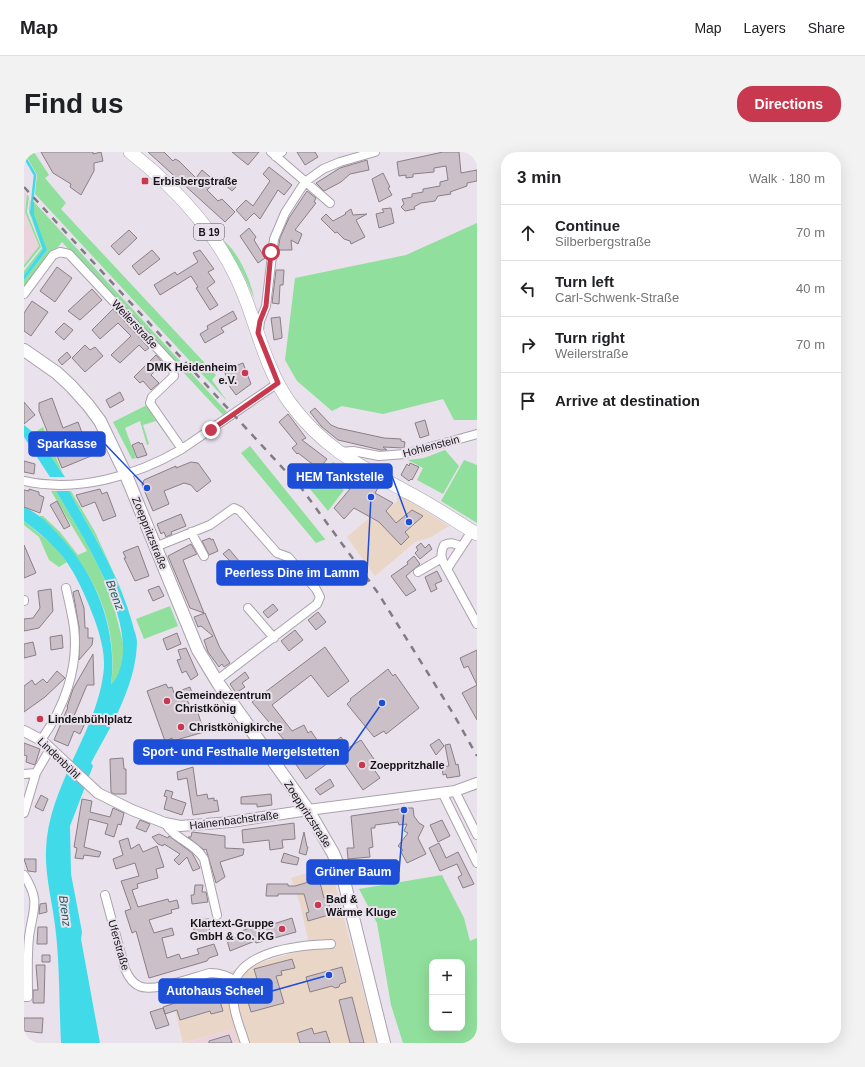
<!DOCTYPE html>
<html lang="en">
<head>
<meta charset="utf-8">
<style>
	body { margin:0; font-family:Helvetica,sans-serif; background:#f2f2f2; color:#202124 }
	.controls { position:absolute; right:12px; bottom:12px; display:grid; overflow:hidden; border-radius:8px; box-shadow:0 4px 16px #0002 }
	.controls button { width:36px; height:36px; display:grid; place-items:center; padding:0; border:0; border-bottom:1px solid #e0e0e0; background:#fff; color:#202124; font:20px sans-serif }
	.stop { position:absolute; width:12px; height:12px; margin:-9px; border:3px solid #c8384e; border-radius:50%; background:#fff }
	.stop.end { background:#c8384e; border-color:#fff; box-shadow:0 1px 4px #0008 }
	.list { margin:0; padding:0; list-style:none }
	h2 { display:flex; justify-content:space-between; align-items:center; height:52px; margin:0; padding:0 16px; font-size:17px }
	h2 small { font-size:13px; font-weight:400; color:#757577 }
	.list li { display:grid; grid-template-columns:26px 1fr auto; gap:12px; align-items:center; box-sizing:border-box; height:56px; padding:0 16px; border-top:1px solid #e0e0e0 }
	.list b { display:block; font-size:15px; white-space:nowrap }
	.list p { margin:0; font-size:13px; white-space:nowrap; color:#757577 }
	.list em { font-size:13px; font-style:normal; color:#757577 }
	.icon { flex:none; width:22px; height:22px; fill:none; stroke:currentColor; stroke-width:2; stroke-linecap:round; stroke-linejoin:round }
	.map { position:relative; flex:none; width:453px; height:891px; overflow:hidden; border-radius:16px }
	header { display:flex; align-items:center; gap:24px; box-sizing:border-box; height:56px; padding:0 20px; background:#fff; border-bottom:1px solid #e0e0e0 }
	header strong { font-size:19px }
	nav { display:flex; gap:22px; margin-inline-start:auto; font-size:14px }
	.intro { display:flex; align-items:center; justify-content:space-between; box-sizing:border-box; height:96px; padding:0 24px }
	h1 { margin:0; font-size:28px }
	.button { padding:10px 18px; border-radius:16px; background:#c8384e; color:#fff; font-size:14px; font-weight:700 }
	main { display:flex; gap:24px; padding:0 24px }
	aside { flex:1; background:#fff; border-radius:16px; box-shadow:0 4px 16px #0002 }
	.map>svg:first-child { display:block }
	.commercial { fill:#ead6c7 }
	.industrial { fill:#ebd3de }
	.green { fill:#90df9c; fill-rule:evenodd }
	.water { fill:#40dae9 }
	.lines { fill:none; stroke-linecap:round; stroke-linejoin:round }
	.stream { stroke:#40dae9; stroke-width:2.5 }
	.building { fill:#ccc0c8; stroke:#8a7f87 }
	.minor-casing { stroke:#aaa2ad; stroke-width:10 }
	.tertiary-casing { stroke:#aaa2ad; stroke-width:12 }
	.secondary-casing { stroke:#aaa2ad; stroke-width:14 }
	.primary-casing { stroke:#aaa2ad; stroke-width:14 }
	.minor { stroke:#fff; stroke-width:8 }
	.tertiary { stroke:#fff; stroke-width:10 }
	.secondary { stroke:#fff; stroke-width:12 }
	.primary { stroke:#fff; stroke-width:13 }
	.rail { stroke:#817c83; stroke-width:2.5; stroke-dasharray:7 7; stroke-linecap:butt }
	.route { stroke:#c8384e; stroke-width:5 }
	.poi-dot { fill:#c8384e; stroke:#e9e1ec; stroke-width:1.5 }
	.labels { text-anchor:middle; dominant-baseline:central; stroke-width:4; stroke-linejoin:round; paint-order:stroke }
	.shield { fill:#e9e1ec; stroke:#555257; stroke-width:1 }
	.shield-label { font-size:10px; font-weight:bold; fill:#161417 }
	.poi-label { font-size:11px; font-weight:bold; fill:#161417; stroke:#e9e1ec; text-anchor:start }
	.street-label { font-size:11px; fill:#161417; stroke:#e9e1ec }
	.water-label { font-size:12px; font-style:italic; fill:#215e64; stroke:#e9e1ec }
	.leader { fill:none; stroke:#1d4ed8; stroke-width:1.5 }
	.callout-dot { fill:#1d4ed8; stroke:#e9e1ec; stroke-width:1.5 }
	.callout { fill:#1d4ed8; stroke:#1d4ed8; stroke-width:1.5 }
	.callout-label { font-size:12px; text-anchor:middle; font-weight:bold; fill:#fff }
</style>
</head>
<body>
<header>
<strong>Map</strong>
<nav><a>Map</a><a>Layers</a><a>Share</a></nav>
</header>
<div class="intro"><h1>Find us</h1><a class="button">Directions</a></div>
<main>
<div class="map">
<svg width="453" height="891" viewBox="0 0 453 891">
	<rect width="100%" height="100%" fill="#e9e1ec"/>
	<!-- commercial -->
	<path class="commercial" d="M374,342L425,374L407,385L391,390L351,424L323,385L345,366L353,370L373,349Z
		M306,713L353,891H213L209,877L159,891L146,837L286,796L276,752L267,726Z"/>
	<!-- industrial -->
	<path class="industrial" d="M0,39L3,42L1,60L15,94L0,113Z
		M209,877L213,891H161Z"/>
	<!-- green -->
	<path class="green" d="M0,0H10L25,23L21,26L42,51L37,57L192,223L188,228L203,249L11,42L13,23Z
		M3,42L5,45L3,60L17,95L0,116V113L15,94L1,60Z
		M6,46L7,65L19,94V97L0,123V119L18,96L5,60Z
		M10,50L203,260L199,263L38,90L0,139V128L23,98L9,63Z
		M453,71V268H430L419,247L359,262L318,254L308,259L273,229L261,208L271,126L382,103Z
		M199,88C214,100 226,126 230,146L219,122Z
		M123,253L150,291H148L132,269L119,273L125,292L123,293L116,269L101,276L112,306L108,307L89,270Z
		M19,275L37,317L39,321L32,313L10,281Z
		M226,294L301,387H302L292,391L217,301Z
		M421,298L435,314L419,342L393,328L399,316L384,308L400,306Z
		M440,308L453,313V371L417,349Z
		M309,310L320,318L312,332L320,338L304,359L286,337Z
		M27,339H32C58,383 83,420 94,471C97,482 101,495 100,507C99,517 92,526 87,534C96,465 65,409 15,364H19L36,380L54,403L63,399Z
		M45,339H47L71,380L101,446L76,394Z
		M0,369L31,395L43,410L35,415L25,408L15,385L0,373Z
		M146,454L154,474L120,487L112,467Z
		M418,723L440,766L446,789L453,786V891H379L367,853L353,771L335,737ZM408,810H438V876H408Z"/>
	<!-- water -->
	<path class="water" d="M7,48L10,50V63L23,98L0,128V123L19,97L6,61Z
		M0,273L10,281L41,325H26L0,285Z
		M32,339H45C68,381 95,423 108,470C109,476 113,484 113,490C112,534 87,574 67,611L69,614L46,674L47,722L58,780L57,787L76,891H37C35,852 36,812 31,773C28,749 21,723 22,698C24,632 75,579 80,515C81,494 72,470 64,451C47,410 35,396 0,369V355C14,361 24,371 34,382C72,422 94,477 87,533C127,487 57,382 32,339Z"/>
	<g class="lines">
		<!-- stream -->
		<path class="stream" d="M0,4L11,23L8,51"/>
	</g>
	<!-- building -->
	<path class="building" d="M17,0H69V2L77,0L79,9L70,11V19L57,43L46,35L47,32L29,21Z
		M124,0H140L149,9L151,7L155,9L172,26L178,18L191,29L183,38L194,49L198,47L211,60L201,70Z
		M208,0H235L224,13Z
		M273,0H291L294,5L281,13Z
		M419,0H435L437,21L453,18V29L443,31V34L426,40L427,42L414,44L411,49L397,51L390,55L391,57L381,59L377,55L380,52L378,47L388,45V42L399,40V37L416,34V30L424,28L422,14L410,16V20L389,22V25L382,26V23L375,24L373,10Z
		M343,8L345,18L326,22L317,30L300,39L292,31L316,16Z
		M245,15L268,33L260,43L254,38L236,67L230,61L222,69L212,58L222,48L229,54L246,29L239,22Z
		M359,21L366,35L364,36L368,43L355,50L348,27Z
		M201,24L212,35L208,39L197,29Z
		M283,39L292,46L290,50L292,51L271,78L278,82L274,92L267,88L268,98H254L256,86L265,66Z
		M367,56L370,71L355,76L352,62L360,60L358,57Z
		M327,57L329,63L343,62L332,68L341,85L327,92L326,89L320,87L313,80L311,81L297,67L302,62L309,69L322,62L321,61Z
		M225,76L232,85L230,88L241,106L234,111L216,84Z
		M105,78L113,86L95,103L87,94Z
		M128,98L136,107L115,123L108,114Z
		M176,98L190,117L184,120L191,130L183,136L194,153L186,158L172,136L174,135L167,124L136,143L130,133L151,120L153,123L174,110L169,101Z
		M33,115L48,126L31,150L16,139Z
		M252,118H260L259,133H256L255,152L248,151Z
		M68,137L78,148L56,168L44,159Z
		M8,149L24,160L7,184L0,179V161Z
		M89,157L125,196L121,199L115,193L96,211L87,203L107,184L94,171L76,187L68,178Z
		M209,159L213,167L197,176L200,180L181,191L176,182L184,177L183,174Z
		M256,165L258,184V186L250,188L247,166Z
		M40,171L49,178L40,188L31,180Z
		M61,193L66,198L71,195L79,204L61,220L48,206Z
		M43,200L47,205L38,213L34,208Z
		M132,203L139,211L127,223L135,231L127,238L119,229L116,231L110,225Z
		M219,211L227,232L212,243L206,235L200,218Z
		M96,240L100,248L86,256L82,248Z
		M28,246L39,276L54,270L63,294L70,290L74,299L66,302L67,304L38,316L15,259V251Z
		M0,250L11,263L0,272Z
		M291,256L307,273L314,276L360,286L377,287V289L381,290L380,296L359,295L363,298H357L314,288L297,274L286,260Z
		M264,262L282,286L278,288L303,307L295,317L274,301L273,302L268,296L273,292L255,270Z
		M401,268L405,283L396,286L391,271Z
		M115,290L116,292L118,291L123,303L113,306L108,293Z
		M0,309L11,312L10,322L0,320Z
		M167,310L174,311L187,329L173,340L167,333L160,331L140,339L145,352L129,359L118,333L120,328L152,314V316Z
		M386,311L395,315L388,328L387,327L385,329L377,323L383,312L385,314Z
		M325,319L354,336L351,341L369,351L362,359L372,371L388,358L399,364L381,380L385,385L377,393L355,370L330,356L320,367L310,356L326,337L314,331L317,324L321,327Z
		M5,337L15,340V343L20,345L16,361L0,355V338L5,339Z
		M76,337L78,342L83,340L92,364L79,369L71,350L58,355L52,343Z
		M33,349L46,374L40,377L26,353Z
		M157,362L162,374L147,380L148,382L142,385L140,380L137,382L133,372Z
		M186,386L187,388L189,387L194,399L185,403L178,389Z
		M397,391L401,396L405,392L408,397L396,407L391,401L394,398L392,395Z
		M167,392L173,402L159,408L180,461L166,456L144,404Z
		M0,393L12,421L0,426Z
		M114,394L125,424L111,429L100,406H102L99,400Z
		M205,397L215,409L212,410L216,420L212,421L210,425L205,424L202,425L199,419L202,414L208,411L199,402Z
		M390,404L396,412L382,424L392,438L382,444L367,424L384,412L383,410Z
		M413,419L418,429L411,432L413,437L407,440L401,425Z
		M135,434L140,444L129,449L124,438Z
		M27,437L29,459L15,476L0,479V467L9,466L16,456L14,439Z
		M54,438L60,456L61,476H64V486H69L68,493L55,508V475L49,440Z
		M249,452L254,458L244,466L239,460Z
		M294,460L302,470L292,478L284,468Z
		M181,461L196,496L206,511L200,515L198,512L195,515L184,500L180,488L189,484L177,474L174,475L170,465Z
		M271,478L279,488L265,499L257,489Z
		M153,481L157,492L143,498L139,487Z
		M38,483L39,496L27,498L26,485Z
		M9,490L12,503L0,506V492Z
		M301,495L325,529L304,545L287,523L248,553L268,579L280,573L284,581L287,579L299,597L305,593L302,608L304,611L282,627L262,598L266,595L228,550Z
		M162,496L174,523L167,528L162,519L158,521L153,508L157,507L154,498Z
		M453,498V533L444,514L440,516L436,506Z
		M69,502L70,533H63L50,564L62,569L56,582L50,579L44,594L30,588L44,555H43L49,537Z
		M364,517L369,524L371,522L395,556L362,582L360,579L350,585L323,552L327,548L326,547Z
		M33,519L41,526L21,545L0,560V534L8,528L11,533L19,527L23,531Z
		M221,520L225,526L218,531L221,535L212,541L206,532Z
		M142,532L144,536L148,535L150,541L166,535L168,541L161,544L170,562L174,561L180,580L149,589L148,586L141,589L123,539Z
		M453,533V568L438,541Z
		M317,585L324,596L337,588L354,613L349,616L356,626L339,638L307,592Z
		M415,587L420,594L412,603L406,593Z
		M0,591L16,597L11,613L2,610L3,604L0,603Z
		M426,592L432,613L434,612L436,624L423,626L422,622L419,623L418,615L425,614L421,593Z
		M99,606L100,617H102V642H90L87,640L86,607Z
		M169,615L173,644L183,642L184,647L190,646V649L193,648L195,659L169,663L163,626L154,628L153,620Z
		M306,627L310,634L296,643L291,637Z
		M142,638L149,640L147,646L162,651L158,663L140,657L143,645L140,644Z
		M247,642L248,653L233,655V652H217V645Z
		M17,643L24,647L19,659L11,655Z
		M58,647L68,649L66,660L86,665L89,656L100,661L97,673L94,672L90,685L81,682L84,672L65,667L60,695L77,700L75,705L60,703L59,707L51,706L53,696L50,695Z
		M382,656H389L390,664L395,671L400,674L394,686L402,702L383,711L377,700L379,698L374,694L384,681L380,679L383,672L375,673L374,670L351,673V676H347L349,695L345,696L346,705L324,707L323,696H330L327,664Z
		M116,668L126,672L122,680L112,676Z
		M418,668L426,684L414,690L406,673Z
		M270,671L271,687L258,688L259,696L246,698L245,688L219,691L218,678Z
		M168,680L201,684V696L220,697L219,703L196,710L201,725L192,731L182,697L180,698L164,685H167Z
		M280,680L283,695H284L282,703L275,701Z
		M135,682L144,686L145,684L168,701L176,716L169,719L163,705L155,713L150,708L156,702L140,692L139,694L134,692L128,685Z
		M104,686L107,697L115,692L119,700L133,694L140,715L132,717L134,726L113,732L114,736L108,738L114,755L144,747L145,750L153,748L155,756L147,758L148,761L125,768L130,781L148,776L150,783L138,786L143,806L155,802L157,807L175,802L173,797L190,792L194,803L185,806L183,809L125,826L112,779L108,781L101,759L107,757L97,729L115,724L111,711L92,717L89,707L99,703L95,689Z
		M415,691L422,706L434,700L450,732L439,736L434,725L438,723L433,712L416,719L405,696Z
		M260,701L275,706L273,713L257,710Z
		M0,707H12V720L4,719Z
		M295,727L300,746L303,745L308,762L284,769L282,761L285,760L280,742H254V744H242L243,732H264V734H271Z
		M171,733H179L178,740H182L184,750L168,752L167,743H170Z
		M22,751L23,760L15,762L16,752Z
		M268,766L272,780L232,791L231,789L206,799L203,788L213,785L212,781L223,777L221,773L234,769L237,776Z
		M185,767L186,784L171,785L169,772H172V768Z
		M14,775H23V792H13Z
		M18,803H26V810H18Z
		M268,807L271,816L257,819L258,823L252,824L260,851L227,860L224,850L231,848L228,835L235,834L230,817Z
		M12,813H21L20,851H9V838H14Z
		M318,815L322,830L316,832L315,835L311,836L308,834L286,840L282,825Z
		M191,833L199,859L187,862L186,859L156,868L153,858L141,862L139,855L151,851L150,846Z
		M328,845L340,891H326L315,848Z
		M139,856L145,873L132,877L126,860Z
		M0,866H19L18,881L0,879Z
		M288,876L290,882L302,879L306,891H276L273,881Z
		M205,883L208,891H185V889Z"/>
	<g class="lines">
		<defs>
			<path id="minor" d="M247,0L306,51
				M251,4L258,0
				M0,142L29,103L36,100L45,102L148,212L150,224L128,245L126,251L158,297
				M235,178L236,169L242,154L250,87L261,61L281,30L299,17L316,10L351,0
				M315,300L329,299L355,304L381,302L453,282
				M0,329C53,341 112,324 158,297L254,231
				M448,379L423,417L453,472
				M167,380L180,404
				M131,395L186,373L210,356L216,359L253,401L264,405L292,437L296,445L293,452L192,529
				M423,417C418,408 415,403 420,393C427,390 431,391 437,395
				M394,420L418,406
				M0,448V449
				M224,456L250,486
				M17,588C40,556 55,516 50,475C48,462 45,449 42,436
				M0,622L12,621
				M431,639L453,683
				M418,640L453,711
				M0,661L12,621L26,597
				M141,671C150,687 171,691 180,707L193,763
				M0,723C17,750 9,756 5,785C3,805 4,825 4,845H0
				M81,743L101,817C104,824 108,831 115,834C129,841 170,825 186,821C196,821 203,823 211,829
				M221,891C216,875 208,857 209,840C210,799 275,793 307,792"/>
			<path id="tertiary" d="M0,579L17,588L74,641L108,658L141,671L156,674L207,670L284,658L431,639L453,631"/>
			<path id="secondary" d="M0,198L33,221L47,234L64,253L76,269L102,323L174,498L194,531L284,658L309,701L319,725L360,891"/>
			<path id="primary" d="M106,0C154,37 198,86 220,143C234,178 243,220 266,251C299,296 336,314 383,340C407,352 430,368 453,382"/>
		</defs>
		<!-- minor casing -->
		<use href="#minor" class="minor-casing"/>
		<!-- tertiary casing -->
		<use href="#tertiary" class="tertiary-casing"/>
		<!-- secondary casing -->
		<use href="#secondary" class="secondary-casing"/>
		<!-- primary casing -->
		<use href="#primary" class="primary-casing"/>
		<!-- minor -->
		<use href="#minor" class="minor"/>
		<!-- tertiary -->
		<use href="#tertiary" class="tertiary"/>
		<!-- secondary -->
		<use href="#secondary" class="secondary"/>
		<!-- primary -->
		<use href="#primary" class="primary"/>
		<!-- rail -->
		<path class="rail" d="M0,35L278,337L354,441L430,563L453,604"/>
	</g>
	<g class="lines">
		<!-- route -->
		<path class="route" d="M187,278L254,231L234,181L236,169L242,154L247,100"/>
	</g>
	<!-- markers -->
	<g class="poi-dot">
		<rect x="117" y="25" width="8" height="8" rx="2"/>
		<circle cx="221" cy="221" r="4"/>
		<circle cx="143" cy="549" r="4"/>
		<circle cx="16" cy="567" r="4"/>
		<circle cx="157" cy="575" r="4"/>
		<circle cx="338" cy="613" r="4"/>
		<circle cx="294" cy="753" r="4"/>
		<circle cx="258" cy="777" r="4"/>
	</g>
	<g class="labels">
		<!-- shield labels -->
		<rect class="shield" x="170" y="72" width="30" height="16" rx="3"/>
		<g class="shield-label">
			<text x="185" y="80">B 19</text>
		</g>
		<!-- poi labels -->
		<g class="poi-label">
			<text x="129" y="29">Erbisbergstraße</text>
			<text x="213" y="215" text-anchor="end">DMK Heidenheim<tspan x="213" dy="13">e.V.</tspan></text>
			<text x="151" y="543">Gemeindezentrum<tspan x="151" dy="13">Christkönig</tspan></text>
			<text x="24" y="567">Lindenbühlplatz</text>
			<text x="165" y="575">Christkönigkirche</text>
			<text x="346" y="613">Zoeppritzhalle</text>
			<text x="302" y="747">Bad &amp;<tspan x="302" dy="13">Wärme Kluge</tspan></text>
			<text x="250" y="771" text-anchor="end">Klartext-Gruppe<tspan x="250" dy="13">GmbH &amp; Co. KG</tspan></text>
		</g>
		<!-- street labels -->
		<g class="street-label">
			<text transform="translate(111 172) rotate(47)">Weilerstraße</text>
			<text transform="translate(407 294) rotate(-15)">Hohlenstein</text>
			<text transform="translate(126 381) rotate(68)">Zoeppritzstraße</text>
			<text transform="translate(35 606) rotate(44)">Lindenbühl</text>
			<text transform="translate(284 662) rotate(57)">Zoeppritzstraße</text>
			<text transform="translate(210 668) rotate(-7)">Hainenbachstraße</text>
			<text transform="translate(95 793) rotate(74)">Uferstraße</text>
		</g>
		<!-- water labels -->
		<g class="water-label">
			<text transform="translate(91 443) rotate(69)">Brenz</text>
			<text transform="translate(41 759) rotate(83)">Brenz</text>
		</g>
	</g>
	<!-- callouts -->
	<path class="leader" d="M123 336L81 292M385 370L368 324M347 345L343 421M358 551L324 600M380 658L375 720M305 823L248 839"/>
	<g class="callout-dot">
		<circle cx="123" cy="336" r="4"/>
		<circle cx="385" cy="370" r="4"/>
		<circle cx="347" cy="345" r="4"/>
		<circle cx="358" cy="551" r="4"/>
		<circle cx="380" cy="658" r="4"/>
		<circle cx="305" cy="823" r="4"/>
	</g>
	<g class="callout">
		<rect x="5" y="280" width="76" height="24" rx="4"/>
		<rect x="264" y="312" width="104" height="24" rx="4"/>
		<rect x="193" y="409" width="150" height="24" rx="4"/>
		<rect x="110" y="588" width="214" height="24" rx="4"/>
		<rect x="283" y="708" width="92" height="24" rx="4"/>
		<rect x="135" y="827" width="113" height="24" rx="4"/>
	</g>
	<g class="callout-label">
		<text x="43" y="296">Sparkasse</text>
		<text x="316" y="329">HEM Tankstelle</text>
		<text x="268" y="425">Peerless Dine im Lamm</text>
		<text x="217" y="604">Sport- und Festhalle Mergelstetten</text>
		<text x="329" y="724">Grüner Baum</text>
		<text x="191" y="843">Autohaus Scheel</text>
	</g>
</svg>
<div class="controls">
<button>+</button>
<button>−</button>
</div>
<div class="stop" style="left:247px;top:100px"></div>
<div class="stop end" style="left:187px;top:278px"></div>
</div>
<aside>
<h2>3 min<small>Walk · 180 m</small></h2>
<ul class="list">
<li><svg class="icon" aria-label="ahead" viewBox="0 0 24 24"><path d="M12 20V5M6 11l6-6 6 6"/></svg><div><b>Continue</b><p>Silberbergstraße</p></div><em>70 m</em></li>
<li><svg class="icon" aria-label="left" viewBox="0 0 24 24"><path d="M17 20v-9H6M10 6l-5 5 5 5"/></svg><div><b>Turn left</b><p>Carl-Schwenk-Straße</p></div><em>40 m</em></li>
<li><svg class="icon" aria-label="right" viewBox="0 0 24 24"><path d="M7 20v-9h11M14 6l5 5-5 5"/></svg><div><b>Turn right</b><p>Weilerstraße</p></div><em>70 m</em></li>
<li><svg class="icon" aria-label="arrive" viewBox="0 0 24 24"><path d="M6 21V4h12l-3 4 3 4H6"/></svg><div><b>Arrive at destination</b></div></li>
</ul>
</aside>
</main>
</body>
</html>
